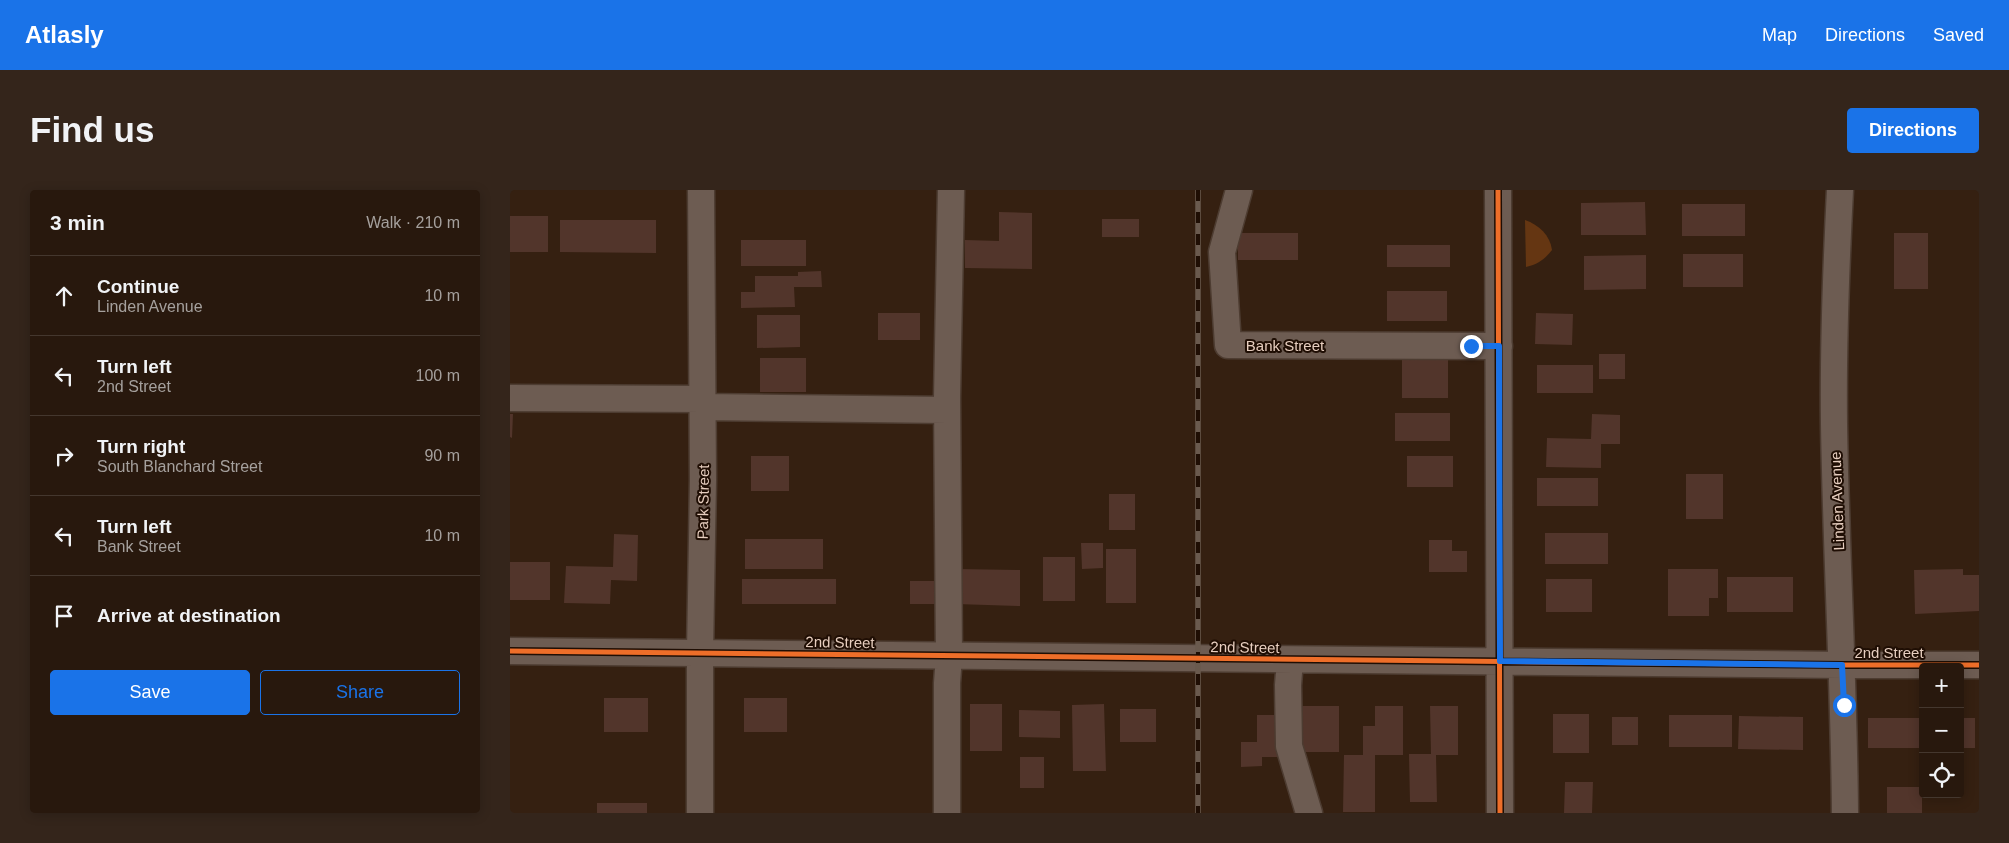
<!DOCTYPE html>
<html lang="en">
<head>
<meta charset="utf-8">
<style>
	body { margin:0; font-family:Helvetica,sans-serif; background:#34251b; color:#f1f3f6 }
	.controls { position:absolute; right:15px; bottom:15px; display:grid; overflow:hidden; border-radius:5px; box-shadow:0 2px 12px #0003 }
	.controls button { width:45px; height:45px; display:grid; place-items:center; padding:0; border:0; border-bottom:1px solid #44372e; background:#28180d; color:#f1f3f6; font:25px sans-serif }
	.stop { position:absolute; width:15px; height:15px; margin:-11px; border:4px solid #1a73e8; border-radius:50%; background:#fff }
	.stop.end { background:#1a73e8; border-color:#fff; box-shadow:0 1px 5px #0008 }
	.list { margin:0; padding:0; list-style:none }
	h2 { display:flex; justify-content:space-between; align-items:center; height:65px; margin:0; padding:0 20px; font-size:21px }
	h2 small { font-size:16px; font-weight:400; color:#a5a09d }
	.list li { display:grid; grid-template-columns:32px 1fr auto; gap:15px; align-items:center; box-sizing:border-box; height:80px; padding:0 20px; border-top:1px solid #44372e }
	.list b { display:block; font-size:19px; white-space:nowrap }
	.list p { margin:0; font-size:16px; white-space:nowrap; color:#a5a09d }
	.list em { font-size:16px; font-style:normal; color:#a5a09d }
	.actions { display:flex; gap:10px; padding:15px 20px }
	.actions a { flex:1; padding:11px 0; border:1px solid #1a73e8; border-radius:5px; text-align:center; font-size:18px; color:#1a73e8 }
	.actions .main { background:#1a73e8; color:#fff }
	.icon { flex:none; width:28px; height:28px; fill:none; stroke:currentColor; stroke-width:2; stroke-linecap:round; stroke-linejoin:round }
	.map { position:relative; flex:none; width:1469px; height:623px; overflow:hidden; border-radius:5px }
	header { display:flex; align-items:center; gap:30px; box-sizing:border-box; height:70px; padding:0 25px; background:#1a73e8; color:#fff }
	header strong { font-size:24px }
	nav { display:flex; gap:28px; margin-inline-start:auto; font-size:18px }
	.intro { display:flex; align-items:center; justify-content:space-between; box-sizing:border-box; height:120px; padding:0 30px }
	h1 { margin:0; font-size:35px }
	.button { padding:12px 22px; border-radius:5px; background:#1a73e8; color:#fff; font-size:18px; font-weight:700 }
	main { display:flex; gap:30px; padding:0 30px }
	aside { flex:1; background:#28180d; border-radius:5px; box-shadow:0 2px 12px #0003 }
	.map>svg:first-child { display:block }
	.green { fill:#653612 }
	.building { fill:#52352b }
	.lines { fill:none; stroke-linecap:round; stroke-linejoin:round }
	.minor-casing { stroke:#4d3c31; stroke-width:29 }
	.minor { stroke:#6d5c52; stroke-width:26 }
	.rail-casing { stroke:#6a5a4e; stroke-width:5.5 }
	.rail { stroke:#1f0e04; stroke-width:4; stroke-dasharray:11; stroke-linecap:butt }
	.cycleway-casing { stroke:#1f0e04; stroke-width:8 }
	.cycleway { stroke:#ee6e29; stroke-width:5 }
	.route { stroke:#1a73e8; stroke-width:6 }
	.labels { text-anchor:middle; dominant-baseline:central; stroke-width:4; stroke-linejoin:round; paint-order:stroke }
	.street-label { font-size:15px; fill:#e7cebf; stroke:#1f0e04 }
</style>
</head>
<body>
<header>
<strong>Atlasly</strong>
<nav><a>Map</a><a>Directions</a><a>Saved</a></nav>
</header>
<div class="intro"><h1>Find us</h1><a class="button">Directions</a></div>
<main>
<aside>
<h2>3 min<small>Walk · 210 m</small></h2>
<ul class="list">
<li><svg class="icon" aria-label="ahead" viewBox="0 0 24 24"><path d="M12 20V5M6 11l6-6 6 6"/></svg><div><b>Continue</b><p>Linden Avenue</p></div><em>10 m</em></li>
<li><svg class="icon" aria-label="left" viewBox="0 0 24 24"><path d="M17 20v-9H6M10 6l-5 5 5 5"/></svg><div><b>Turn left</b><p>2nd Street</p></div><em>100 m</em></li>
<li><svg class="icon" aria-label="right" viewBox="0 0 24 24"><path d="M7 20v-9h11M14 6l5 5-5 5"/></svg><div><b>Turn right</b><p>South Blanchard Street</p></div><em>90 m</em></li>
<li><svg class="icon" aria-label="left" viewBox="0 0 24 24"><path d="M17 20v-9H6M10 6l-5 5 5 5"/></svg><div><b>Turn left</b><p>Bank Street</p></div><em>10 m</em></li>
<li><svg class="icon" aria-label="arrive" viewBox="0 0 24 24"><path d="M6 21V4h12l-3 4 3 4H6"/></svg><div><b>Arrive at destination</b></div></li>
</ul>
<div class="actions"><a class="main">Save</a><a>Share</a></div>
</aside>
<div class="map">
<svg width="1469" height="623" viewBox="0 0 1469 623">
	<rect width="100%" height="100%" fill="#352011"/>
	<!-- green -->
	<path class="green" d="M1015,30C1029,35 1040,45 1042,60C1034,70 1028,74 1016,77Z"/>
	<!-- building -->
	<path class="building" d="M1135,12L1136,45H1071V13Z
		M1172,14H1235V46H1172Z
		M489,22L522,23V79L455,78V50L489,51Z
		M0,26H38V62H0Z
		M592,29H629V47H592Z
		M50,30H146V63L50,62Z
		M728,43H788V70H728Z
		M1384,43H1418V99H1384Z
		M231,50H296V76H231Z
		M877,55H940V77H877Z
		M1173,64H1233V97H1173Z
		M1136,65V99L1074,100V66Z
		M311,81L312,97H284L285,117L231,118V102H245V86H288V82Z
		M877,101H937V131H877Z
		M368,123H410V150H368Z
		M1026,123L1063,124L1062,155L1025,154Z
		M247,125H290V157L247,158Z
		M1089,164H1115V189H1089Z
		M892,166H938V208H892Z
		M250,168H296V202H250Z
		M1027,175H1083V203H1027Z
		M885,223H940V251H885Z
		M0,224H3L2,248L0,247Z
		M1082,224L1110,225V254H1091V278L1036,277L1037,248L1081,249Z
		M241,266H279V301H241Z
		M897,266H943V297H897Z
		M1176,284H1213V329H1176Z
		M1027,288H1088V316H1027Z
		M599,304H625V340H599Z
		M1035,343H1098V374H1035Z
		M104,344L128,345L127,391L101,390L100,414L54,413L56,376L103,377Z
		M235,349H313V379H235Z
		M919,350H942V361H957V382H919Z
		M571,353H593V378L572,379Z
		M596,359H626V413H596Z
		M533,367H565V411H533Z
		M0,372H40V410H0Z
		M446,379L510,380V416L446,414Z
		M1158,379H1208V408H1199V426H1158Z
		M1453,379V385H1469V421L1405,424L1404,380Z
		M1217,387H1283V422H1217Z
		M232,389H326V414H232Z
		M1036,389H1082V422H1036Z
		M400,391H428V414H400Z
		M94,508H138V542H94Z
		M234,508H277V542H234Z
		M460,514H492V561H460Z
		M594,514L596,581H563L562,515Z
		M786,516H829V562H786Z
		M865,516H893V565H865V622H833L834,565H853V536H865Z
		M920,516H948V565H926L927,612H900L899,564H921Z
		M610,519H646V552H610Z
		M509,520L550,521V548L509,547Z
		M1043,524H1079V563H1043Z
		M747,525H774V567H752V576L731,577V552H747Z
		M1159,525H1222V557H1159Z
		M1229,526L1293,527V560L1228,559Z
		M1102,527H1128V555H1102Z
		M1358,528H1413V558H1358Z
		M1450,528H1465V558H1450Z
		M510,567H534V598H510Z
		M1055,592H1083L1082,623H1054Z
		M1377,597H1412V623H1377Z
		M87,613H137V623H87Z"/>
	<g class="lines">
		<defs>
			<path id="minor" d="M729,0L712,62L718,155L989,156
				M988,0L990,623
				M1330,0C1326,78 1323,156 1324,234C1326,364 1334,493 1335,623
				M0,208L193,209
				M193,217L437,220
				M0,461L1332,475H1469
				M780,470L778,495L779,556L799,623
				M190,623V463L193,290L191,0
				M437,623V493L439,466L437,208L441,0"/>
		</defs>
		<!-- minor casing -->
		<use href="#minor" class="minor-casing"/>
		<!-- minor -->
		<use href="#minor" class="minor"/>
		<defs>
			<path id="rail" d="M688,0V623"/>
		</defs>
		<!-- rail casing -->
		<use href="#rail" class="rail-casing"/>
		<!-- rail -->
		<use href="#rail" class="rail"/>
		<defs>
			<path id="cycleway" d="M988,0L990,623
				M0,461L1332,475H1469"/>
		</defs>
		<!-- cycleway casing -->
		<use href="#cycleway" class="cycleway-casing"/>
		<!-- cycleway -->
		<use href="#cycleway" class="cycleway"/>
	</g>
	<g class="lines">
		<!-- route -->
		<path class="route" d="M961,156H989L990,471L1332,475L1334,515"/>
	</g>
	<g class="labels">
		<!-- street labels -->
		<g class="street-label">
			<text x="775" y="155">Bank Street</text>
			<text transform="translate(1327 311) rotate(-92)">Linden Avenue</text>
			<text transform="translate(193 312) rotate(-89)">Park Street</text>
			<text transform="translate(330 452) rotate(1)">2nd Street</text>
			<text transform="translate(735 457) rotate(1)">2nd Street</text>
			<text x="1379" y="462">2nd Street</text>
		</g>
	</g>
</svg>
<div class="controls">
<button>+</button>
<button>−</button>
<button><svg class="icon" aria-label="locate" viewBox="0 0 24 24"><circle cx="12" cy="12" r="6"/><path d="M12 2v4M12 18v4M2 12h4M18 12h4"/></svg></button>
</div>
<div class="stop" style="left:1334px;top:515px"></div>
<div class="stop end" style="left:961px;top:156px"></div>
</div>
</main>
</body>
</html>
